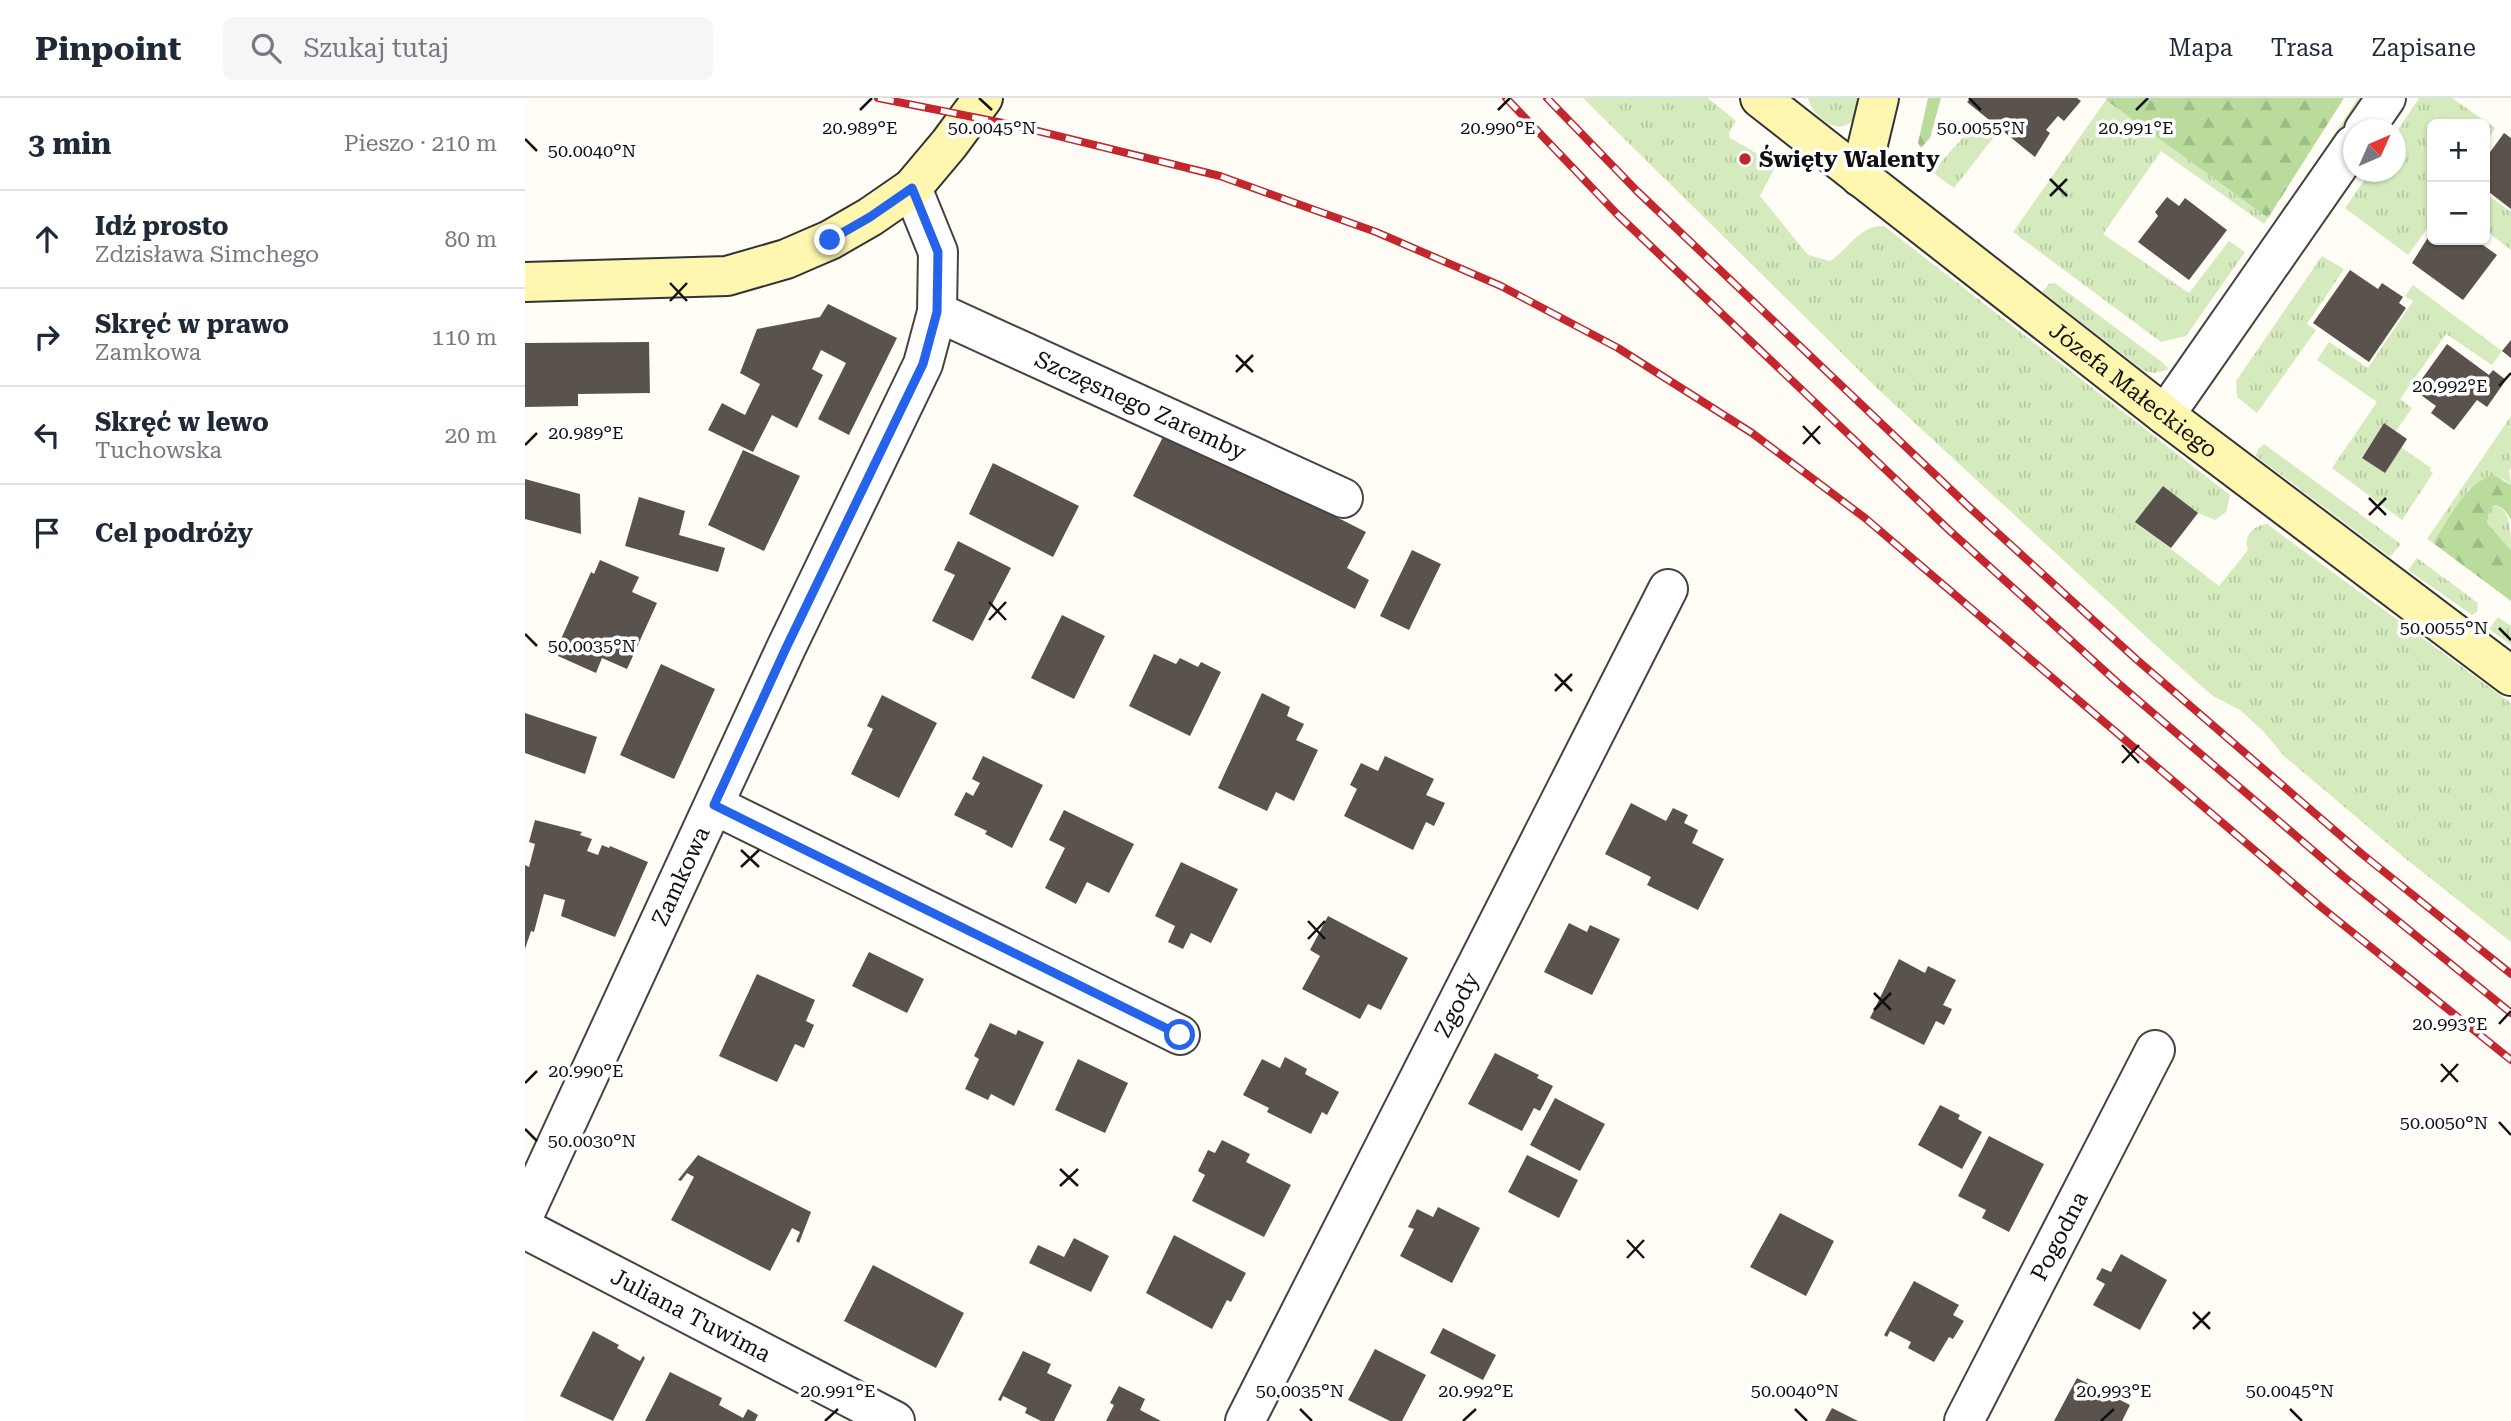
<!DOCTYPE html>
<html lang="pl">
<head>
<meta charset="utf-8">
<style>
	body { margin:0; font-family:"Roboto Serif",serif; background:#f6f6f7; color:#1f2937 }
	.controls { position:absolute; right:21px; top:21px; display:grid; overflow:hidden; border-radius:10px; box-shadow:0 2px 5px #0004 }
	.controls button { width:63px; height:63px; display:grid; place-items:center; padding:0; border:0; border-bottom:2px solid #e0e1e3; background:#fff; color:#1f2937; font:35px sans-serif }
	.compass { position:absolute; left:1818px; top:21px; width:63px; height:63px; border-radius:50%; background:#fff; box-shadow:0 2px 5px #0004; rotate:45deg }
	.stop { position:absolute; width:21px; height:21px; margin:-16px; border:5px solid #2563eb; border-radius:50%; background:#fff }
	.stop.end { background:#2563eb; border-color:#fff; box-shadow:0 2px 7px #0008 }
	.list { margin:0; padding:0; list-style:none }
	h2 { display:flex; justify-content:space-between; align-items:center; height:91px; margin:0; padding:0 28px; font-size:30px }
	h2 small { font-size:23px; font-weight:400; color:#747a83 }
	.list li { display:grid; grid-template-columns:46px 1fr auto; gap:21px; align-items:center; box-sizing:border-box; height:98px; padding:0 28px; border-top:2px solid #e0e1e3 }
	.list b { display:block; font-size:26px; white-space:nowrap }
	.list p { margin:0; font-size:23px; white-space:nowrap; color:#747a83 }
	.list em { font-size:23px; font-style:normal; color:#747a83 }
	.icon { flex:none; width:38px; height:38px; fill:none; stroke:currentColor; stroke-width:2; stroke-linecap:round; stroke-linejoin:round }
	.map { position:relative; flex:none; width:1986px; height:1323px; overflow:hidden }
	header { display:flex; align-items:center; gap:42px; box-sizing:border-box; height:98px; padding:0 35px; background:#fff; border-bottom:2px solid #e0e1e3 }
	header strong { font-size:33px }
	nav { display:flex; gap:38px; margin-inline-start:auto; font-size:24px }
	.search { width:490px; height:63px; background:#f6f6f7; display:flex; align-items:center; gap:18px; box-sizing:border-box; padding:0 24px; border-radius:10px; color:#747a83; font-size:26px }
	main { display:flex }
	aside { flex:1; background:#fff }
	.map>svg:first-child { display:block }
	.grass { fill:url(#grass-tufts) }
	.forest { fill:url(#forest-firs) }
	.building { fill:#5a524d }
	.lines { fill:none; stroke-linecap:round; stroke-linejoin:round }
	.street-casing { stroke:#444; stroke-width:42 }
	.secondary-casing { stroke:#333; stroke-width:42 }
	.street { stroke:#fff; stroke-width:38 }
	.secondary { stroke:#fff6b0; stroke-width:38 }
	.rail-casing { stroke:#c4262e; stroke-width:8 }
	.rail { stroke:#fff; stroke-width:5; stroke-dasharray:16; stroke-linecap:butt }
	.route { stroke:#2563eb; stroke-width:9 }
	.ticks { fill:none; stroke:#111; stroke-width:2.5 }
	.poi-dot { fill:#c4262e; stroke:#fff; stroke-width:2.5 }
	.labels { text-anchor:middle; dominant-baseline:central; stroke-width:7; stroke-linejoin:round; paint-order:stroke }
	.poi-label { font-size:23px; font-weight:bold; fill:#111; stroke:#fff; text-anchor:start }
	.street-label { font-size:23px; fill:#111; stroke:#fff }
	.ticks-label { font-size:18px; text-anchor:middle; fill:#111; stroke:#fff; stroke-width:7; stroke-linejoin:round; paint-order:stroke }
</style>
</head>
<body>
<header>
<strong>Pinpoint</strong>
<div class="search"><svg class="icon" aria-label="search" viewBox="0 0 24 24"><circle cx="10" cy="10" r="6"/><path d="M15 15l6 6"/></svg>Szukaj tutaj</div>
<nav><a>Mapa</a><a>Trasa</a><a>Zapisane</a></nav>
</header>
<main>
<aside>
<h2>3 min<small>Pieszo · 210 m</small></h2>
<ul class="list">
<li><svg class="icon" aria-label="ahead" viewBox="0 0 24 24"><path d="M12 20V5M6 11l6-6 6 6"/></svg><div><b>Idź prosto</b><p>Zdzisława Simchego</p></div><em>80 m</em></li>
<li><svg class="icon" aria-label="right" viewBox="0 0 24 24"><path d="M7 20v-9h11M14 6l5 5-5 5"/></svg><div><b>Skręć w prawo</b><p>Zamkowa</p></div><em>110 m</em></li>
<li><svg class="icon" aria-label="left" viewBox="0 0 24 24"><path d="M17 20v-9H6M10 6l-5 5 5 5"/></svg><div><b>Skręć w lewo</b><p>Tuchowska</p></div><em>20 m</em></li>
<li><svg class="icon" aria-label="arrive" viewBox="0 0 24 24"><path d="M6 21V4h12l-3 4 3 4H6"/></svg><div><b>Cel podróży</b></div></li>
</ul>
</aside>
<div class="map">
<svg width="1986" height="1323" viewBox="0 0 1986 1323">
	<defs>
		<pattern id="grass-tufts" width="24" height="20" patternUnits="userSpaceOnUse" patternTransform="scale(1.75)"><rect width="24" height="20" fill="#d5ebbd"/><path d="M3 7l-1-3M5 7V3M7 7l1-3M15 17l-1-3M17 17v-4M19 17l1-3" fill="none" stroke="#b6c8a1"/></pattern>
		<pattern id="forest-firs" width="22" height="20" patternUnits="userSpaceOnUse" patternTransform="scale(1.75)"><rect width="22" height="20" fill="#b9dc9c"/><path d="M5 1l3.5 6h-7zM16 11l3.5 6h-7z" fill="#9ebc85"/></pattern>
	</defs>
	<rect width="100%" height="100%" fill="#fffdf5"/>
	<!-- grass -->
	<path class="grass" d="M1058,0H1183L1211,23L1204,35L1205,40L1238,59L1243,52L1254,61L1235,98L1283,157L1305,163C1324,151 1335,126 1359,128L1705,397L1701,414L1690,422L1673,415L1638,388L1611,424L1694,488L1723,452C1718,437 1728,428 1742,426L1986,605V844L1881,761L1759,658L1738,633L1715,612L1688,598L1639,555L1354,292Z
		M1283,0H1334C1332,7 1332,17 1327,23C1311,39 1286,16 1283,0Z
		M1833,0H1843L1751,126Z
		M1894,0H1927L1970,30L1960,45V26H1907V124L1883,157L1820,110L1845,74H1870L1871,35Z
		M1581,2L1743,120L1739,126L1636,53L1578,136L1664,195L1704,143L1720,154L1661,238L1636,244L1488,134Z
		M1452,24L1469,39L1429,90L1407,74Z
		M1960,95L1986,114V152L1960,132Z
		M1797,158L1819,171L1782,226L1791,232L1732,315L1712,299L1711,283Z
		M1530,185L1637,264L1644,271L1630,275L1619,273L1517,194L1524,186Z
		M1888,187L1977,253L1967,267L1921,236L1875,301L1887,310L1871,333L1859,325L1837,359L1860,375L1876,349L1906,370L1905,373L1908,375L1877,422L1807,370L1852,304L1792,262L1804,244L1843,270L1888,203L1880,198Z
		M1986,318V370L1984,372L1986,387L1979,381L1944,391L1908,445L1902,441Z
		M1739,346L1876,446L1865,459L1731,358L1733,351Z
		M1969,407C1986,410 1986,436 1986,452L1962,425L1964,414Z
		M1892,460L1953,505L1952,514L1947,517L1883,472Z
		M1973,519L1986,528V547L1964,531Z"/>
	<!-- forest -->
	<path class="forest" d="M1403,0H1416L1405,40L1396,50L1393,45Z
		M1582,0H1819L1743,120L1581,2Z
		M1968,377L1986,387V422C1982,415 1978,408 1969,407L1964,414L1962,425L1986,452V503L1908,445C1924,421 1939,386 1968,377Z"/>
	<!-- building -->
	<path class="building" d="M1446,0H1552L1556,3L1539,23L1533,18L1521,32L1525,35L1510,59L1442,4Z
		M1979,35L1986,40V111L1960,91V61Z
		M1642,99L1654,108L1660,100L1702,132L1664,182L1613,144L1633,118L1630,114Z
		M1907,133V142H1951L1972,157L1938,202L1887,165Z
		M1825,172L1853,191L1857,185L1878,199L1874,205L1881,210L1844,264L1788,225Z
		M303,206L372,240L324,337L293,321L321,265L296,252L287,271L298,277L272,330L247,317L228,354L183,332L197,305L220,317L235,286L215,275L232,231L295,219Z
		M1986,242V260L1977,253Z
		M124,244L125,295L53,296V308L0,309V245Z
		M1922,246L1964,277L1968,272L1981,282L1962,309L1952,302L1929,332L1906,315L1911,308L1889,292Z
		M1859,325L1882,341L1860,375L1837,360Z
		M641,333L841,434L822,470L844,482L830,511L608,398Z
		M218,352L275,378L239,453L183,427Z
		M468,365L554,408L528,459L444,416Z
		M0,381L55,396L56,436L0,421Z
		M1638,388L1673,415L1646,450L1610,424Z
		M114,399L160,413L154,437L200,450L193,474L100,448Z
		M433,443L486,470L448,543L407,523L430,477L419,472Z
		M887,452L916,466L884,532L855,518Z
		M75,462L114,479L107,494L132,505L102,571L77,560L71,575L33,558L39,543L36,541L66,474L69,476Z
		M537,517L580,538L549,601L506,580Z
		M629,556L651,566L655,560L673,569L676,564L696,574L665,638L604,608Z
		M136,566L190,591L149,681L95,657Z
		M737,595L765,609L762,618L779,626L771,642L793,652L769,703L751,694L742,713L693,690Z
		M357,597L412,625L374,700L326,676L348,631L342,628Z
		M0,615L72,639L60,676L0,655Z
		M458,658L518,687L487,750L460,736L462,733L429,717L441,694L448,698L455,685L447,681Z
		M860,658L909,681L901,697L920,705L909,728L901,724L888,752L819,718L832,691L825,687L836,665L853,673Z
		M1106,705L1141,723L1148,710L1163,717L1159,725L1173,732L1167,745L1199,761L1173,812L1122,787L1126,779L1080,756Z
		M539,712L609,746L584,795L562,784L551,806L520,790L540,750L524,742Z
		M10,722L57,734L55,737L67,741L62,753L73,757L77,747L84,750L85,748L123,764L90,839L36,818L40,802L19,796L9,834L6,833L0,851V767L4,769L10,746L4,744Z
		M656,764L713,791L686,845L666,835L658,851L643,844L650,828L630,818Z
		M803,818L883,860L856,912L843,906L835,921L777,891L795,858L785,852Z
		M1044,825L1062,834L1065,827L1095,841L1067,897L1019,874Z
		M344,854L399,881L382,915L327,888Z
		M1374,861L1400,875L1403,868L1431,882L1418,907L1427,911L1419,927L1411,923L1399,947L1345,920Z
		M232,876L290,902L281,923L289,927L279,950L270,946L252,984L194,958Z
		M465,925L491,937L493,932L519,944L489,1008L466,996L463,1002L440,991L454,961L449,958Z
		M970,955L1014,977L1012,980L1028,988L1015,1013L1009,1010L997,1033L943,1006Z
		M760,959L782,971L780,976L814,994L802,1017L797,1014L786,1036L742,1014L744,1010L718,997L737,961L755,970Z
		M553,961L603,985L580,1035L530,1012Z
		M1030,1000L1080,1026L1055,1073L1005,1047Z
		M1415,1007L1435,1017L1433,1021L1457,1034L1437,1071L1393,1047Z
		M1464,1038L1519,1066L1484,1134L1457,1120L1461,1112L1433,1098Z
		M697,1042L725,1056L721,1064L766,1087L739,1139L667,1103L680,1077L673,1073L683,1052L690,1055Z
		M173,1057L286,1114L274,1145L271,1143L275,1134L267,1130L245,1173L146,1122L169,1079L162,1075L156,1083L153,1082Z
		M1002,1057L1053,1082L1034,1120L983,1094Z
		M913,1109L955,1130L927,1185L875,1158L889,1131L883,1129L892,1111L908,1119Z
		M1255,1115L1309,1143L1281,1198L1225,1169Z
		M649,1137L721,1175L706,1204L702,1202L687,1231L621,1195Z
		M549,1140L584,1158L566,1194L504,1165L513,1147L539,1159Z
		M1596,1156L1642,1182L1615,1232L1568,1207L1580,1186L1571,1181L1577,1170L1586,1174Z
		M348,1167L439,1215L411,1270L319,1223Z
		M1389,1183L1434,1207L1428,1217L1439,1223L1428,1241L1424,1239L1409,1264L1383,1250L1386,1244L1365,1233L1362,1239L1359,1237Z
		M918,1230L971,1257L958,1282L905,1255Z
		M68,1233L94,1247L92,1250L115,1263L118,1258L120,1260L88,1323L35,1298Z
		M850,1251L901,1277L877,1323H865L823,1302Z
		M498,1253L526,1266L522,1275L547,1287L529,1323H516L500,1315L502,1310L478,1298L476,1303L473,1302Z
		M145,1274L197,1300L194,1307L218,1320L223,1311L233,1317L230,1323H120Z
		M1552,1280L1605,1307L1597,1323H1529Z
		M594,1288L620,1301L615,1312L636,1323H581L589,1307L585,1305Z
		M1307,1310L1333,1323H1300Z"/>
	<g class="lines">
		<defs>
			<g id="street">
				<path d="M1839,32L1861,0"/>
				<path id="s1" d="M412,214L818,400"/>
				<path d="M1640,317L1828,47"/>
				<path d="M189,707L655,937"/>
				<path id="s2" d="M0,1115L261,550L398,266L412,214L413,154L387,90"/>
				<path id="s3" d="M0,1131L370,1323"/>
				<path id="s4" d="M720,1323L1143,491"/>
				<path id="s5" d="M1439,1323L1630,952"/>
			</g>
			<g id="secondary">
				<path id="s6" d="M1235,0L1640,317L1986,578"/>
				<path d="M1335,79L1354,0"/>
				<path d="M0,184L202,178L261,161L305,142L345,119L387,90L424,46L458,0"/>
			</g>
		</defs>
		<!-- street casing -->
		<use href="#street" class="street-casing"/>
		<!-- secondary casing -->
		<use href="#secondary" class="secondary-casing"/>
		<!-- street -->
		<use href="#street" class="street"/>
		<!-- secondary -->
		<use href="#secondary" class="secondary"/>
		<defs>
			<path id="rail" d="M353,0L488,27L695,78L851,134L976,188L1093,250L1227,335L1340,420L1796,809L1986,962
				M981,0L1092,116L1424,432L1593,585L1819,779L1986,915
				M1022,0L1112,93L1443,408L1611,561L1837,756L1986,876"/>
		</defs>
		<!-- rail casing -->
		<use href="#rail" class="rail-casing"/>
		<!-- rail -->
		<use href="#rail" class="rail"/>
	</g>
	<g class="lines">
		<!-- route -->
		<path class="route" d="M305,142L345,119L387,90L413,154L412,214L398,266L261,550L189,707L655,937"/>
	</g>
	<!-- ticks -->
	<path class="ticks" d="M454,0L467,12M1444,0L1456,12M335,12L347,0M973,12L985,0M1611,12L1623,0M0,41L12,53M1525,81L1542,98M1525,98L1542,81M145,185L162,203M145,203L162,185M711,257L728,274M711,274L728,257M1974,288L1986,275M1278,328L1295,346M1278,346L1295,328M0,347L12,335M1844,400L1861,417M1844,417L1861,400M464,504L481,522M464,522L481,504M1974,530L1986,542M0,536L12,548M1030,576L1047,593M1030,593L1047,576M1597,647L1614,665M1597,665L1614,647M216,752L234,769M216,769L234,752M783,823L800,841M783,841L800,823M1349,895L1366,912M1349,912L1366,895M1974,926L1986,913M1916,966L1933,984M1916,984L1933,966M0,985L12,973M1974,1024L1986,1037M0,1031L12,1043M535,1071L553,1088M535,1088L553,1071M1102,1142L1119,1160M1102,1160L1119,1142M1668,1214L1685,1231M1668,1231L1685,1214M775,1311L787,1323M1270,1311L1282,1323M1765,1311L1777,1323M300,1323L313,1311M938,1323L951,1311M1576,1323L1589,1311"/>
	<!-- markers -->
	<circle class="poi-dot" cx="1220" cy="61" r="7"/>
	<g class="labels">
		<!-- poi labels -->
		<g class="poi-label">
			<text x="1234" y="61">Święty Walenty</text>
		</g>
		<!-- street labels -->
		<g class="street-label">
			<text stroke="none"><textPath href="#s6" startOffset="474">Józefa Małeckiego</textPath></text>
			<text stroke="none"><textPath href="#s1" startOffset="224">Szczęsnego Zaremby</textPath></text>
			<text stroke="none"><textPath href="#s2" startOffset="371">Zamkowa</textPath></text>
			<text stroke="none"><textPath href="#s4" startOffset="467">Zgody</textPath></text>
			<text stroke="none"><textPath href="#s5" startOffset="208">Pogodna</textPath></text>
			<text stroke="none"><textPath href="#s3" startOffset="187">Juliana Tuwima</textPath></text>
		</g>
	</g>
	<g class="ticks-label">
		<text x="335" y="36">20.989°E</text>
		<text x="467" y="36">50.0045°N</text>
		<text x="973" y="36">20.990°E</text>
		<text x="1456" y="36">50.0055°N</text>
		<text x="1611" y="36">20.991°E</text>
		<text x="67" y="59">50.0040°N</text>
		<text x="1925" y="294">20.992°E</text>
		<text x="61" y="341">20.989°E</text>
		<text x="1919" y="536">50.0055°N</text>
		<text x="67" y="554">50.0035°N</text>
		<text x="1925" y="932">20.993°E</text>
		<text x="61" y="979">20.990°E</text>
		<text x="1919" y="1031">50.0050°N</text>
		<text x="67" y="1049">50.0030°N</text>
		<text x="313" y="1299">20.991°E</text>
		<text x="951" y="1299">20.992°E</text>
		<text x="1765" y="1299">50.0045°N</text>
		<text x="775" y="1299">50.0035°N</text>
		<text x="1270" y="1299">50.0040°N</text>
		<text x="1589" y="1299">20.993°E</text>
	</g>
</svg>
<div class="controls">
<button>+</button>
<button>−</button>
</div>
<svg class="compass" viewBox="-18 -18 36 36"><path d="M0-13l5 13h-10z" fill="#e53935"/><path d="M0 13l5-13h-10z" fill="#747a83"/></svg>
<div class="stop" style="left:655px;top:937px"></div>
<div class="stop end" style="left:305px;top:142px"></div>
</div>
</main>
</body>
</html>
